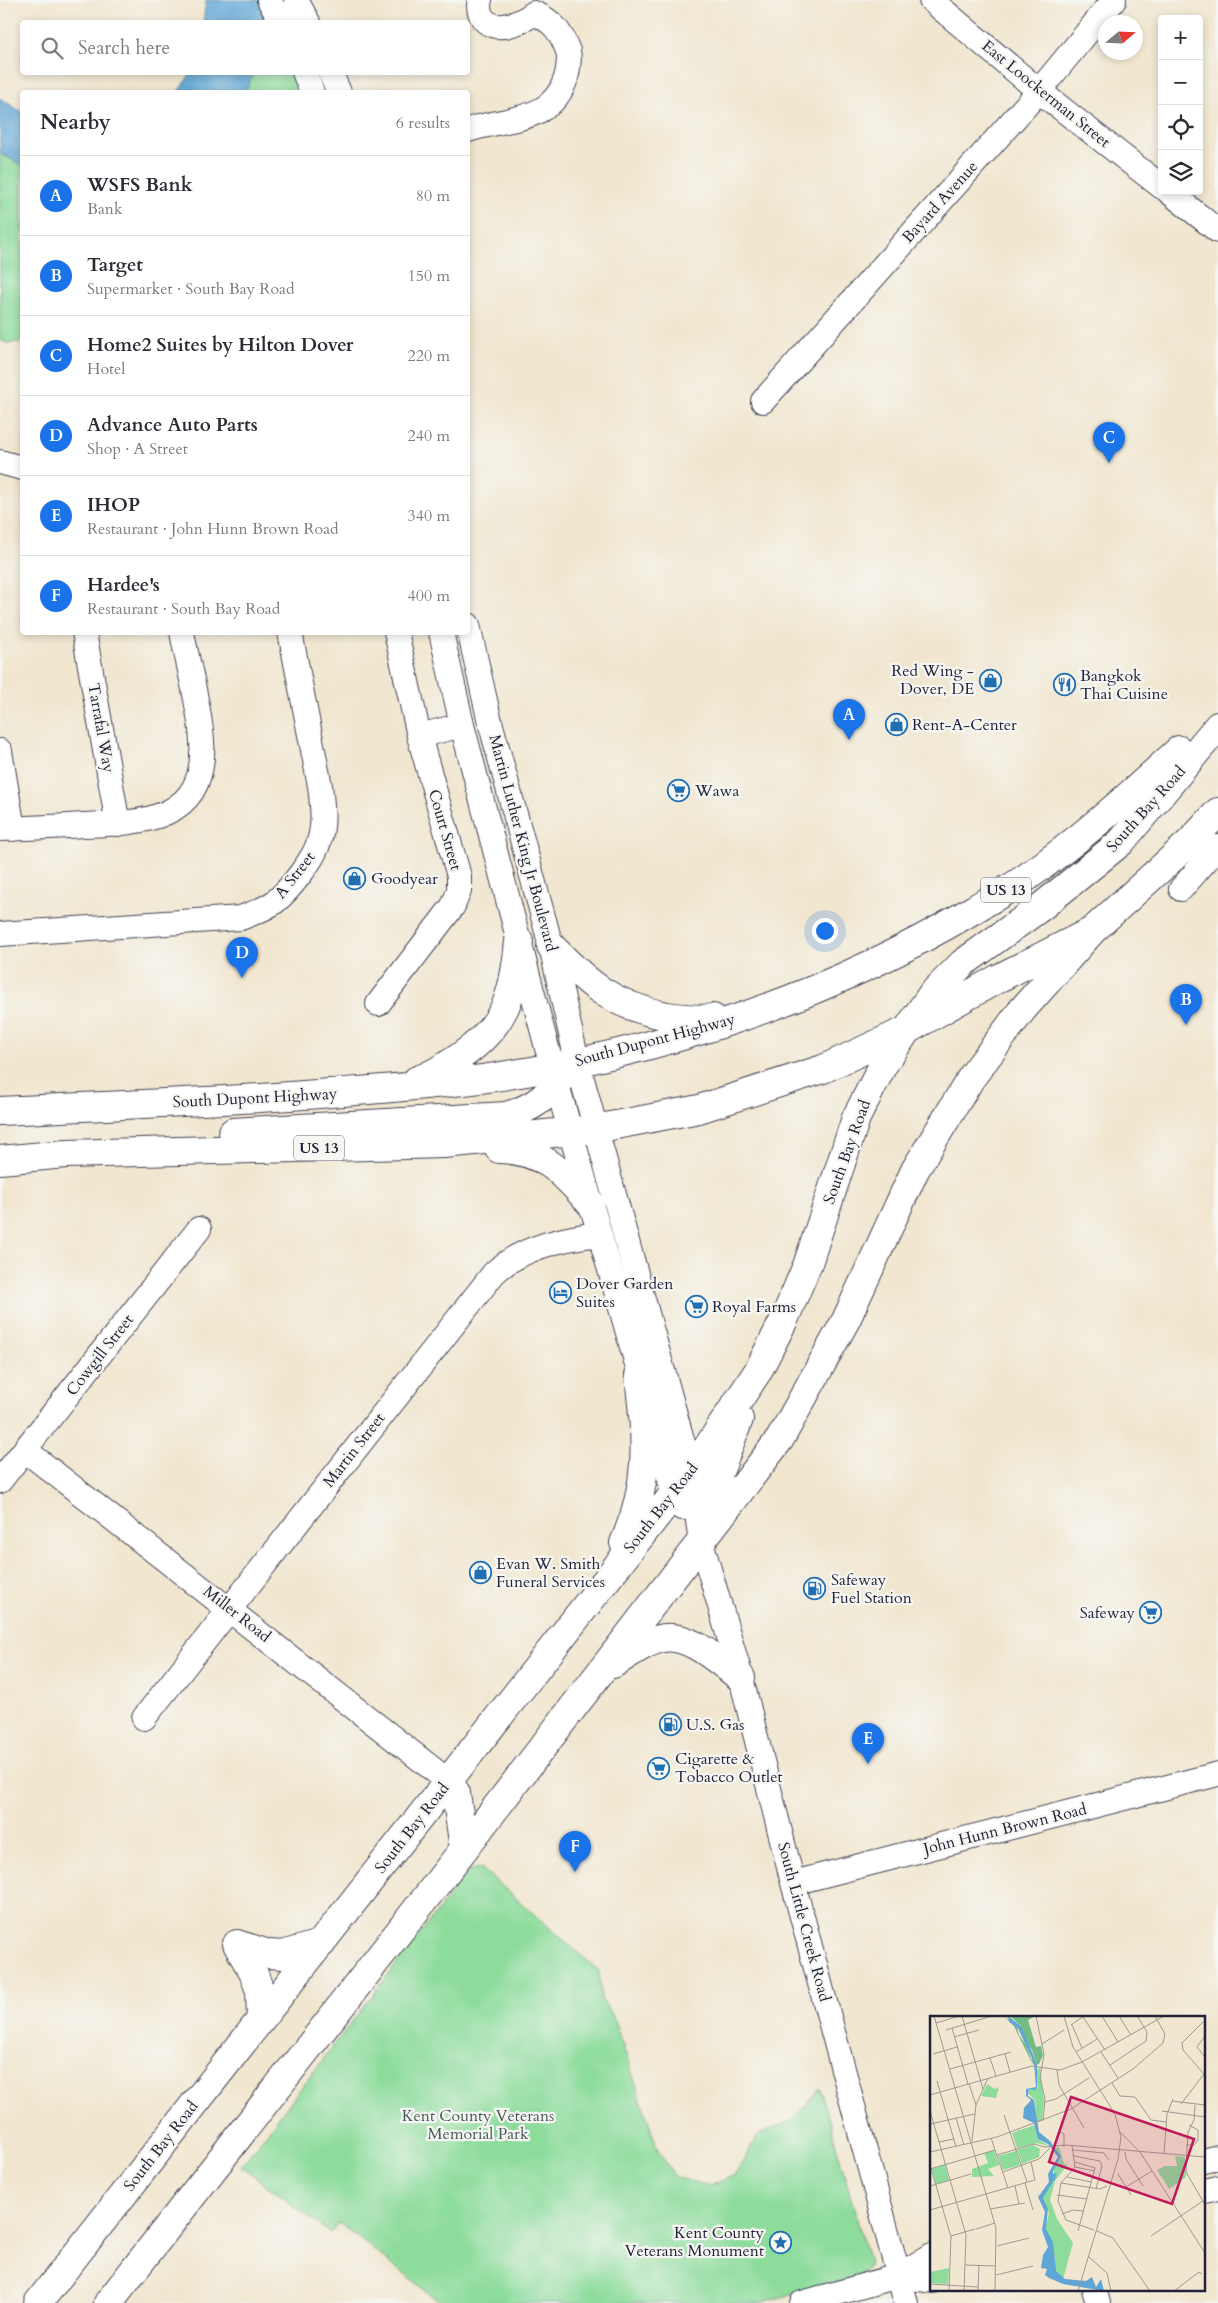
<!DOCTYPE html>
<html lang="en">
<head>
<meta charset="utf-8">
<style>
	body { margin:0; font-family:Cardo,serif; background:#f7f7f7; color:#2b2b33 }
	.controls { position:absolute; right:15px; top:15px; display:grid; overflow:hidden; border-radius:5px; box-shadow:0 2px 8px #0003 }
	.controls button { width:45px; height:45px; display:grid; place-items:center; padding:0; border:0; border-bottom:1px solid #e1e1e2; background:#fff; color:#2b2b33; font:25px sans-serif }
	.compass { position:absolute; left:1098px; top:15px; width:45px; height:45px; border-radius:50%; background:#fff; box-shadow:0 2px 8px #0003; rotate:71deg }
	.you { position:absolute; left:824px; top:930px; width:18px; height:18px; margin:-12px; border:4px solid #fff; border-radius:50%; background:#1a73e8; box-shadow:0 0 0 8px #1a73e833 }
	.badge { display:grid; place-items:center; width:32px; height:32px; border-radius:50%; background:#1a73e8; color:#fff; font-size:16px; font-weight:700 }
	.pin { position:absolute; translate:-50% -41px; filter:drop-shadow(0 1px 2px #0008) }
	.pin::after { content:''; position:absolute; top:26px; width:18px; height:15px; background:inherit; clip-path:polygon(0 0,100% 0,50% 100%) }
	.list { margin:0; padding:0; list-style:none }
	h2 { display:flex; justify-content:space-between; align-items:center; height:65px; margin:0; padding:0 20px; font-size:21px }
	h2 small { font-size:16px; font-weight:400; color:#7c7c81 }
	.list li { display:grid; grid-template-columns:32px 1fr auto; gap:15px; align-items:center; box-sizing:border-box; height:80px; padding:0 20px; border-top:1px solid #e1e1e2 }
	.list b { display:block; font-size:19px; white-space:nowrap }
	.list p { margin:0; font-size:16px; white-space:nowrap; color:#7c7c81 }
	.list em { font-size:16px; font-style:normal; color:#7c7c81 }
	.icon { flex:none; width:28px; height:28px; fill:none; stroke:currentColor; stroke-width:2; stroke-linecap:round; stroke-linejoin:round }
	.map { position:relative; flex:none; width:1218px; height:2303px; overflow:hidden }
	.search { position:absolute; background:#fff; box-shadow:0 2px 8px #0003; left:20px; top:20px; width:450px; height:55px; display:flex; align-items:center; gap:12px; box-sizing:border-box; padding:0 18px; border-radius:5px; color:#7c7c81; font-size:19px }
	.panel { position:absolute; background:#fff; box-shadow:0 2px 8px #0003; left:20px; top:90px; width:450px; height:545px; border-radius:5px }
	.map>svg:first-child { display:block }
	.green { fill:#8ddc9c; stroke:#587f6c }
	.water { fill:#5fa6d5; stroke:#406488 }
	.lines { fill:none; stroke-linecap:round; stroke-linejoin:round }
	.minor-casing { stroke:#413f51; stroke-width:26 }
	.highway-casing { stroke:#413f51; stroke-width:30 }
	.minor { stroke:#fff; stroke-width:24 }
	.highway { stroke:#fff; stroke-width:28 }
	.labels { text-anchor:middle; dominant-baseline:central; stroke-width:4.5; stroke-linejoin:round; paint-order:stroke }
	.shield { fill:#f6f6f2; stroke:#626272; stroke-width:1 }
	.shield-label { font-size:15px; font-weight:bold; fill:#22223b }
	.street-label { font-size:16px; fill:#22223b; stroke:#f6f6f2 }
	.poi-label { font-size:16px; fill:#22223b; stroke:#f6f6f2; text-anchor:start }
	.park-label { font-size:16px; fill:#425a58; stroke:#f6f6f2 }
	.inset-road { fill:none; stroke:#9e9894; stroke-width:1 }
	.view { fill:#c2185b; fill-opacity:0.15; stroke:#c2185b; stroke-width:2.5 }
	.inset-edge { fill:none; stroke:#22223b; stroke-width:2.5 }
</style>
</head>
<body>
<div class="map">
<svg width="1218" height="2303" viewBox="0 0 1218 2303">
	<rect width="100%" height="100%" fill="#f6f6f2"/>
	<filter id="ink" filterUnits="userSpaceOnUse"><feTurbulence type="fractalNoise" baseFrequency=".02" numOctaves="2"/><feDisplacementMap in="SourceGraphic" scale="10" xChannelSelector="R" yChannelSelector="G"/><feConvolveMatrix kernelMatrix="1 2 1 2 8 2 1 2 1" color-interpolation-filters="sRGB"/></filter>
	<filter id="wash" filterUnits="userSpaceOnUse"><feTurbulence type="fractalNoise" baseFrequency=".0096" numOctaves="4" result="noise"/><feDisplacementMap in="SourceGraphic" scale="20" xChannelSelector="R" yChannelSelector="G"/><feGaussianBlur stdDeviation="1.12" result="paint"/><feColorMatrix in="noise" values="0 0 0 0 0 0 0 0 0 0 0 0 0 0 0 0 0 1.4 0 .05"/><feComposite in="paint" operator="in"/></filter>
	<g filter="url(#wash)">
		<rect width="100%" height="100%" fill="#f1e6cf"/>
		<!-- green -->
		<path class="green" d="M230,72L291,73L299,90L297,92H219Z
			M0,155L22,162V342L7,343L0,340Z
			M481,1868L599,1971L601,1999L612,2014L658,2150L675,2177L710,2186L735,2175L759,2134L792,2121L820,2088L869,2262L865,2271L854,2278L759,2303H441L339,2223L330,2233L241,2166L469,1870Z"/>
		<!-- water -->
		<path class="water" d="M206,0H296L283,22H203Z
			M191,73V72L254,73L245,92H178Z
			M0,98L22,112V165L0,153Z"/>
	</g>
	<g filter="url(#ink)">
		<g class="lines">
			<defs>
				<path id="minor" d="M269,0L281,22
					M296,0L308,22
					M480,0C478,5 479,10 481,15C491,36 521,23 534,13
					M931,0L1039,91L1162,187
					M304,72L312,92
					M330,72L339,92
					M468,130C505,117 552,124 566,78C568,70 570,59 568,51C561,32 553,21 534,13
					M1168,191L1218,231
					M763,401L1039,91L1114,0
					M0,462L22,468
					M468,625L489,718L551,946L577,1061L691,1472L701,1542L740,1674L793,1883L906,2303
					M84,632L118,824
					M441,632L462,725L552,1067L674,1494L682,1508
					M419,736L462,725
					M0,751L13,829
					M0,829C28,828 56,827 83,825C144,823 207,821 202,741C200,707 188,666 182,632
					M1181,889L1218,847
					M0,934L241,918C253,913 266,909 276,901C290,889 315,858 319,841C325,823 322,804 320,786L290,632
					M378,1004L453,906L459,891V876L419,736L396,632
					M25,1450L448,1781
					M0,1481L199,1229
					M144,1718L494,1273C520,1248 564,1238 599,1234
					M793,1883L1218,1774
					M1204,2161L1218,2157
					M1204,2191L1218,2188
					M898,2276L932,2281
					M1094,2289L1098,2303
					M802,2303L898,2276L932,2255"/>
				<path id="highway" d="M551,946C588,984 613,1006 667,1016C682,1018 698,1020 713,1018
					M417,1080C433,1075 448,1065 461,1056C507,1024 514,993 519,941
					M0,1111C110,1105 221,1102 331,1093C385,1089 441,1085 495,1077C663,1052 827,997 973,910C991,899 1010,889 1027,877C1081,839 1130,795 1179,750
					M233,1132L506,1116C542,1106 553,1088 577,1061
					M499,1149C543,1150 562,1172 590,1203
					M0,1160L66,1154L444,1144L595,1129L699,1109L823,1069L907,1030L999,978L1092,931L1190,842L1218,812
					M702,1535C709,1494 725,1457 739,1419
					M624,1543C651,1481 646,1440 639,1375
					M613,1664C628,1655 646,1641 664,1638C691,1634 720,1663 741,1678
					M448,1781L456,1793L464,1849
					M237,1944L269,1954L283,1955L322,1943
					M237,1944L254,1974L260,1991L261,2019
					M38,2303L691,1472L758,1371L784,1320L808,1263L856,1118L883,1065L932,994L963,963L1041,907L1121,842L1218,726
					M108,2303L464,1849L780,1439L846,1320L915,1170L971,1078L1022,1010L1092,931"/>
			</defs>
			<!-- minor casing -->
			<use href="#minor" class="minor-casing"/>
			<!-- highway casing -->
			<use href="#highway" class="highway-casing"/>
			<!-- minor -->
			<use href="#minor" class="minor"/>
			<!-- highway -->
			<use href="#highway" class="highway"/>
		</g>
	</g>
	<!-- icons -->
	<defs>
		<symbol id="shop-ring" viewBox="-11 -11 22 22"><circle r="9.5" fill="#f6f6f2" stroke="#1f6fb2" stroke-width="1.5"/><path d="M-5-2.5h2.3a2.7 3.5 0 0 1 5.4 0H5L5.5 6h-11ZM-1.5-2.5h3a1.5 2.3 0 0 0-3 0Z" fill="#1f6fb2"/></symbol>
		<symbol id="restaurant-ring" viewBox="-11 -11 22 22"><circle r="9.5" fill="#f6f6f2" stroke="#1f6fb2" stroke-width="1.5"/><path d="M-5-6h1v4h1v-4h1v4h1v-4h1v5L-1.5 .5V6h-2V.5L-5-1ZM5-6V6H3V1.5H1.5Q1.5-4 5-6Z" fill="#1f6fb2"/></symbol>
		<symbol id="supermarket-ring" viewBox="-11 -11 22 22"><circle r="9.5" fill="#f6f6f2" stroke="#1f6fb2" stroke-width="1.5"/><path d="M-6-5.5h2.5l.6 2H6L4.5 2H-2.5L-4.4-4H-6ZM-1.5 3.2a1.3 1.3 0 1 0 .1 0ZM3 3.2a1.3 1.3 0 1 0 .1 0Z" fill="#1f6fb2"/></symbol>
		<symbol id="hotel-ring" viewBox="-11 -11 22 22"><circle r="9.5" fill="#f6f6f2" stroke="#1f6fb2" stroke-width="1.5"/><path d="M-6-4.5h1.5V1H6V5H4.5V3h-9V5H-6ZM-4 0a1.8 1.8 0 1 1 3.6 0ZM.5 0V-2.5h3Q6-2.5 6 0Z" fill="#1f6fb2"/></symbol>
		<symbol id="fuel-ring" viewBox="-11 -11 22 22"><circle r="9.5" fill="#f6f6f2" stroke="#1f6fb2" stroke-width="1.5"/><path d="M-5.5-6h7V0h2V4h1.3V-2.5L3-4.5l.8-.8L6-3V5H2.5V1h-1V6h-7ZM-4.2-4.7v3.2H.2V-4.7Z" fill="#1f6fb2"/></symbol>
		<symbol id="sight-ring" viewBox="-11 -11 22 22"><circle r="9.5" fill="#f6f6f2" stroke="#1f6fb2" stroke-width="1.5"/><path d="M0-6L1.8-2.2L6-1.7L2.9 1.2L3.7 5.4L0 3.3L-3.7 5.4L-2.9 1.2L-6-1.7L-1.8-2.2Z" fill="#1f6fb2"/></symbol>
	</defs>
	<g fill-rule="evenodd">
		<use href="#shop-ring" x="978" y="668" width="25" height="25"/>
		<use href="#restaurant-ring" x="1052" y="672" width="25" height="25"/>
		<use href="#shop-ring" x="884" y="712" width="25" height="25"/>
		<use href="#supermarket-ring" x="666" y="778" width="25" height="25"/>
		<use href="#shop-ring" x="342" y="866" width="25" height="25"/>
		<use href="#hotel-ring" x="548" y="1280" width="25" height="25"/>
		<use href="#supermarket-ring" x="684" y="1294" width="25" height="25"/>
		<use href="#shop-ring" x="468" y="1560" width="25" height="25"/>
		<use href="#fuel-ring" x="802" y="1576" width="25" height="25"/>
		<use href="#supermarket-ring" x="1138" y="1600" width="25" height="25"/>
		<use href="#fuel-ring" x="658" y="1712" width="25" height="25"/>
		<use href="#supermarket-ring" x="646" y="1756" width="25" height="25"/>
		<use href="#sight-ring" x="768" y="2230" width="25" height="25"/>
	</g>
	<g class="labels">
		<!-- shield labels -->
		<g class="shield">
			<rect x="981" y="877.5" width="50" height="25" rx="4"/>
			<rect x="294" y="1135.5" width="50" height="25" rx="4"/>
		</g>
		<g class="shield-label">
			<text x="1006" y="890">US 13</text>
			<text x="319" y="1148">US 13</text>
		</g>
		<!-- street labels -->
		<g class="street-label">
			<text transform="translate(1046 94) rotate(39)">East Loockerman Street</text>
			<text transform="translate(940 202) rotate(-48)">Bayard Avenue</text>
			<text transform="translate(101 728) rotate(80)">Tarrafal Way</text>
			<text transform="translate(1146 809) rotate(-48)">South Bay Road</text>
			<text transform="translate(445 830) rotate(74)">Court Street</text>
			<text transform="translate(523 843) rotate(75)">Martin Luther King Jr Boulevard</text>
			<text transform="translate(295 875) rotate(-52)">A Street</text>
			<text transform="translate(655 1040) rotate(-15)">South Dupont Highway</text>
			<text transform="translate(255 1098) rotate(-3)">South Dupont Highway</text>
			<text transform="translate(847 1152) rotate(-70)">South Bay Road</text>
			<text transform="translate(100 1355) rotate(-52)">Cowgill Street</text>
			<text transform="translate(354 1450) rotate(-52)">Martin Street</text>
			<text transform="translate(661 1508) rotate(-52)">South Bay Road</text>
			<text transform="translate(237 1614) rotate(38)">Miller Road</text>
			<text transform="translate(412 1828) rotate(-52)">South Bay Road</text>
			<text transform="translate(1005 1829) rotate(-14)">John Hunn Brown Road</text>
			<text transform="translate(804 1922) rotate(75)">South Little Creek Road</text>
			<text transform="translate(161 2146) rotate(-52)">South Bay Road</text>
		</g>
		<!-- poi labels -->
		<g class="poi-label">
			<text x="974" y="671" text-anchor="end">Red Wing -<tspan x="974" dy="18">Dover, DE</tspan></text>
			<text x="1080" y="676">Bangkok<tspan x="1080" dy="18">Thai Cuisine</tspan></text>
			<text x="912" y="725">Rent-A-Center</text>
			<text x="695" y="791">Wawa</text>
			<text x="371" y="879">Goodyear</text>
			<text x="576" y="1284">Dover Garden<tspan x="576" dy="18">Suites</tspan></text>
			<text x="712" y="1307">Royal Farms</text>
			<text x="496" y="1564">Evan W. Smith<tspan x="496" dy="18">Funeral Services</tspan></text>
			<text x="831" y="1580">Safeway<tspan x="831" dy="18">Fuel Station</tspan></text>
			<text x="1135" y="1613" text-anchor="end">Safeway</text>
			<text x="686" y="1725">U.S. Gas</text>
			<text x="675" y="1759">Cigarette &amp;<tspan x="675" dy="18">Tobacco Outlet</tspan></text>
			<text x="764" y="2233" text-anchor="end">Kent County<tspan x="764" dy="18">Veterans Monument</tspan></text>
		</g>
		<!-- park labels -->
		<g class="park-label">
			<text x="478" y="2116">Kent County Veterans<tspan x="478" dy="18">Memorial Park</tspan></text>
		</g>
	</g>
	<!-- overview -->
	<g transform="translate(930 2016)">
		<rect width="275" height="275" fill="#f1e6cf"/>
		<path d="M110,51L114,85L112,105L107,106L105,84L99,78V73L108,72L105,56ZM57,68L65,73L69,71L66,82L51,80ZM105,109L108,123L119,130L107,127L87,132L82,117ZM103,129L110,133L109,141L92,148L87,134ZM129,131L134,148H138L125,165L120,184L127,203L143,227L133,263L125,255V241L115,215L119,197L112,183L124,165V152L131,143L125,132ZM64,134L69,149L58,153L64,160L42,161V153L58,147L54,137ZM86,135L90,149L73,154L68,140ZM245,140L255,141L256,161L239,173L227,154L235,150H247ZM15,149L19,164L6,168L2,153ZM19,252L18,268L0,267V256Z" fill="#8ddc9c"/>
		<path d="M74,0L87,10L89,19L96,29L101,43L104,45V48H107L102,34L91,18V10L80,0H105L98,4L106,31L111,30L113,39L109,48L104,49L100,43L84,10Z" fill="#72bc84"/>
		<path d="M78,0L91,10L107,48V72L105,74L99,73L98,80L104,84L109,116L120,125L131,141L123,155V158L127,157L125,163L113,182L118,193L116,213L123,226L126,255L135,263L156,265L162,261L166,271L171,263L174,275L133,268L119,262L115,259L117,253L111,252L113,239L118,231L112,214L115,196L108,181L119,166L118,158L128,141L118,128L108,123L104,107L93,102L94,92L101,84L96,80V73L106,71L104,47L88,12L79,6Z" fill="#5fa6d5"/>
		<path class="inset-road" d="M4,0L66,212L65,275M32,0L53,73M106,0L114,38L110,62L115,83L113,105M134,0L143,31L185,98L191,121L188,143L148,275M172,0L188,26M189,0L201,19M153,1L175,34M6,7L29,0M141,9L154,0M142,9L152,32M22,12L38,68M16,14L62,0M275,20L267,31L275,41M24,21L49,14M112,28L134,14M146,36L167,23M171,36L188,62M3,38L27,31M75,38L80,56M60,42L66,60M152,46L234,0M180,49L216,25L217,16L207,0M20,53L81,36M127,54L129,69L154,112M7,65L26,131M182,67L190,80L205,81L221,104L236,106M39,68L46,89M0,79L102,50L130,54L152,46M242,85L275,89M115,86L126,83L159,62M251,88L274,58L253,34L252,27L275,4M265,89L264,104L258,116L256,156L274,187M0,95L36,219L34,275M232,95L275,101M74,99L97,166M26,102L34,129M0,108L45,98M190,116L210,136L275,237M129,117L128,120L130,116L134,118V131M61,122L78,172M42,125L46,89L58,62M9,126L24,123M256,129H264L268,124V114L259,109M142,130L145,151L131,167L128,185L136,204L164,214M143,134L174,137L179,144M0,136L67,121L141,93L203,53L233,27L235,18L225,0M195,136L196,143L213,170M234,138L237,98L243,83M67,139L104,128L115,131L136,129L275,141M45,140L65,134M144,140L170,145L172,150L166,173M145,146L165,152L148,215M0,149L21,221L19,275M145,151L165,155M0,153L45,140M143,154L163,160M73,156L109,143L120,132M188,158L201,179M137,161L161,166M95,167L103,194M131,167L170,173L177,170M0,170L41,158M85,170L89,188M196,171L222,155M127,179L157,183M60,193L95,187M0,194L105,164L101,146M132,198L143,194L154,195M0,203V219M46,213L65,207M167,215L183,222L220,275M21,220L45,213M221,220L273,185M67,230L99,222M159,241L177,257L181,275M35,249L66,250M66,259L103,250M0,268L48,271M48,275L49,249M244,275L269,256L272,258"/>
		<path class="view" d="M141,81L264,123L242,188L119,146Z"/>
		<rect width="275" height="275" class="inset-edge"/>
	</g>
</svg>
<div class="controls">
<button>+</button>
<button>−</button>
<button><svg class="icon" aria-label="locate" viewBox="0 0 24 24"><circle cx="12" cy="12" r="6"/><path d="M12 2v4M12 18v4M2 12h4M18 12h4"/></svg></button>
<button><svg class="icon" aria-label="layers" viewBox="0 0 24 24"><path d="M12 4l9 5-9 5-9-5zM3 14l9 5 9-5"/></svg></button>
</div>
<svg class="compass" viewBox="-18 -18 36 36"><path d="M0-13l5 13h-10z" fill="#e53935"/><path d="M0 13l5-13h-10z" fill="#7c7c81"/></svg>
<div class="you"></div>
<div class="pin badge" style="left:849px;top:740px">A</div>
<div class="pin badge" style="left:1186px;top:1025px">B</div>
<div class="pin badge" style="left:1109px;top:463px">C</div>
<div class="pin badge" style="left:242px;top:978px">D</div>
<div class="pin badge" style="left:868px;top:1764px">E</div>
<div class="pin badge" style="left:575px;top:1872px">F</div>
<div class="search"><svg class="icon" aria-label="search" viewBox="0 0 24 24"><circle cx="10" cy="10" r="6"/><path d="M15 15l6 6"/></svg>Search here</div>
<section class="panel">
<h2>Nearby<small>6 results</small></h2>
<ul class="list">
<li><span class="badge">A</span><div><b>WSFS Bank</b><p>Bank</p></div><em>80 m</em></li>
<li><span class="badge">B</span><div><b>Target</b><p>Supermarket · South Bay Road</p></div><em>150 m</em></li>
<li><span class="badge">C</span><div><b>Home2 Suites by Hilton Dover</b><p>Hotel</p></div><em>220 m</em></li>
<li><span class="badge">D</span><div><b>Advance Auto Parts</b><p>Shop · A Street</p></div><em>240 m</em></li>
<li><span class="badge">E</span><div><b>IHOP</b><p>Restaurant · John Hunn Brown Road</p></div><em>340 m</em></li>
<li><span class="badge">F</span><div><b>Hardee's</b><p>Restaurant · South Bay Road</p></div><em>400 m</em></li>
</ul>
</section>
</div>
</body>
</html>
